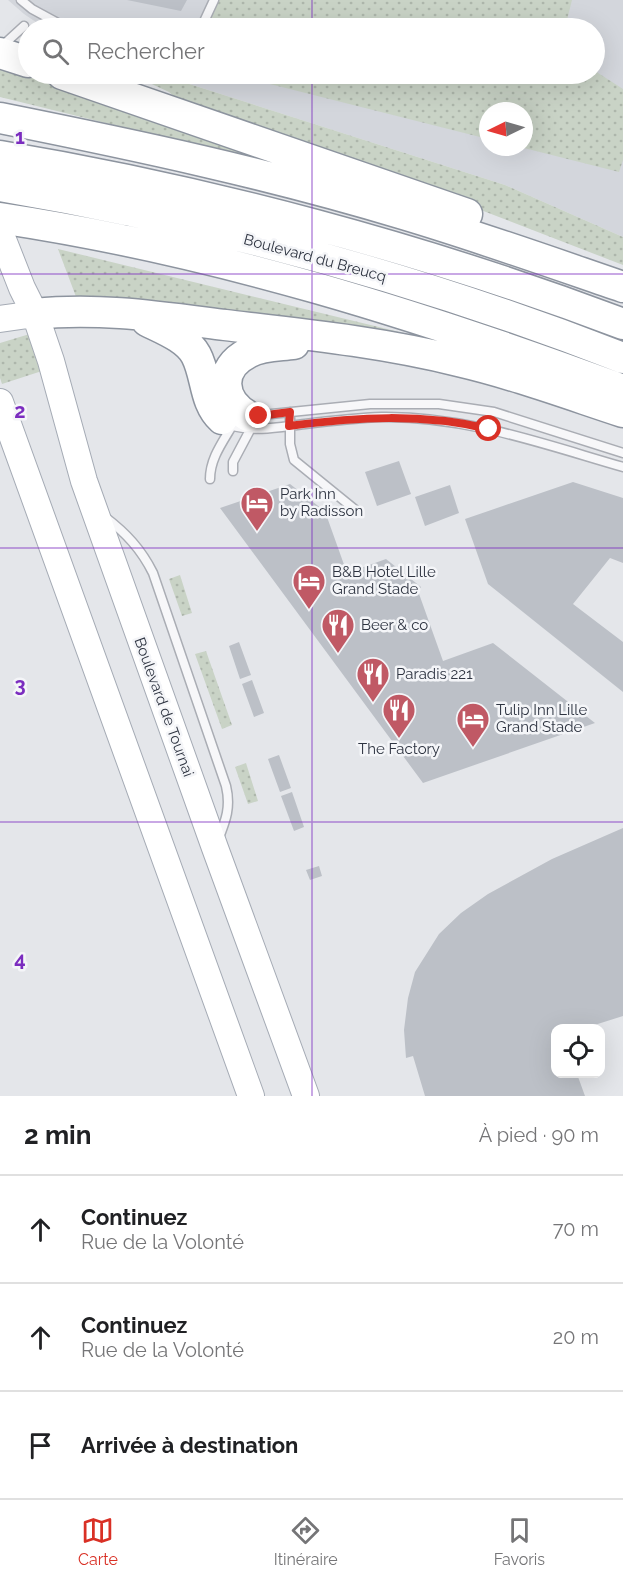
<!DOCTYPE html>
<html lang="fr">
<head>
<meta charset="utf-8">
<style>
	body { margin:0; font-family:Raleway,sans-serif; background:#f2f2f2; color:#202124 }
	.controls { position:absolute; right:18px; bottom:18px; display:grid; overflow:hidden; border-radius:12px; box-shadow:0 6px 24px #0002 }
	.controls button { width:54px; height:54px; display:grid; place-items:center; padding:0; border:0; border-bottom:2px solid #e0e0e0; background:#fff; color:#202124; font:30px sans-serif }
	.compass { position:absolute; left:479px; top:102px; width:54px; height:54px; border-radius:50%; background:#fff; box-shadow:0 6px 24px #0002; rotate:265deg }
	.stop { position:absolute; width:18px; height:18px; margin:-14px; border:4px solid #d93025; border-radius:50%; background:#fff }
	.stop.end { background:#d93025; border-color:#fff; box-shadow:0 2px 6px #0008 }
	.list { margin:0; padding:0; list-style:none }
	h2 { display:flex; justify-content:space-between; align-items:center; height:78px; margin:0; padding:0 24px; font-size:26px }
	h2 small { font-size:20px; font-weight:400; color:#757577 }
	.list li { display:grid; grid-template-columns:39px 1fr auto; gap:18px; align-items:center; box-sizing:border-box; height:108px; padding:0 24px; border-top:2px solid #e0e0e0 }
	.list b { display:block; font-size:22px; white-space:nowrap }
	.list p { margin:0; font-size:20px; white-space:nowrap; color:#757577 }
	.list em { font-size:20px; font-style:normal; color:#757577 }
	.icon { flex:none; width:33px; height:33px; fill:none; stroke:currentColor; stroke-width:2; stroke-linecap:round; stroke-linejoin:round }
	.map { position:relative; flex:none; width:623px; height:1096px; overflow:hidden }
	.search { position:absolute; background:#fff; box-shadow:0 6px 24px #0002; left:18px; right:18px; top:18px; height:66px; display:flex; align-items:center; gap:15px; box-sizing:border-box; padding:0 21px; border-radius:33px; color:#757577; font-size:22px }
	.sheet { height:402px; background:#fff }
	nav { display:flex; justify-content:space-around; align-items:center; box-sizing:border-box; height:84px; border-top:2px solid #e0e0e0; background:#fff; font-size:16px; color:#757577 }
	nav a { display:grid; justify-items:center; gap:3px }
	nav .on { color:#d93025 }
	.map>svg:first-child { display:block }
	.built { fill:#d3d6dc; fill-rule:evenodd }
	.grass { fill:url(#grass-dots) }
	.building { fill:#bcc0c7 }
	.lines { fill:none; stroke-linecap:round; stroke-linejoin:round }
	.lane-casing { stroke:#aaadb4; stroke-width:11 }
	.primary-casing { stroke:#a5abb5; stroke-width:28 }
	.highway-casing { stroke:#8d949f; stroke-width:33 }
	.lane { stroke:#f7f7f9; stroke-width:8 }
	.primary { stroke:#fff; stroke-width:26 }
	.highway { stroke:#fff; stroke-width:30 }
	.route { stroke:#d93025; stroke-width:8 }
	.grid { fill:none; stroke:#7b2cbf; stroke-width:1.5; stroke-opacity:0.55 }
	.labels { text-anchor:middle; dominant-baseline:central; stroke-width:5; stroke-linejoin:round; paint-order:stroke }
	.street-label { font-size:15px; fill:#2e3441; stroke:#f4f5f8 }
	.poi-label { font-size:15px; fill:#2e3441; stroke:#f4f5f8; text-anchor:start }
	.grid-label { font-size:20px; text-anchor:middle; font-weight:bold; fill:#7b2cbf; stroke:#f4f5f8; stroke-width:5; stroke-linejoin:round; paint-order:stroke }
</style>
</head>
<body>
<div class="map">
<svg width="623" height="1096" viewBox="0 0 623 1096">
	<defs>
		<pattern id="grass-dots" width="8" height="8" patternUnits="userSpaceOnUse" patternTransform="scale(1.5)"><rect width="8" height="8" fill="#c9d3c6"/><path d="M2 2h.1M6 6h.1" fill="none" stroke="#adb6ab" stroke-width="1.8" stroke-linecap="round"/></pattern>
	</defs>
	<rect width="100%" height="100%" fill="#e4e6ea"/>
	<!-- built -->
	<path class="built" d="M8,0H623V237L505,185L158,74H594V28H45L24,14ZM488,111H524V147H488Z"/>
	<!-- grass -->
	<path class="grass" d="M215,0H572L565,28H201Z
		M0,62L224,139L305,172L0,97Z
		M595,71L623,89V160L619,172L520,147H524V111H488V139L230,74H594Z
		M130,74H158L505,185L623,237V265L403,180L184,105L169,92Z
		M58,249L420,337L421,343L78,302Z
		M33,333L45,370L2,384L0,378V343Z
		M180,575L192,613L182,616L169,579Z
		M206,651L232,725L222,729L195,654Z
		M246,763L258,801L248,804L235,767Z"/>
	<!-- building -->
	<path class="building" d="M127,0H187L181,11Z
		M399,461L411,494L377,506L365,472Z
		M573,482L623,498V563L610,558L573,604L623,642V692L488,584L465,519Z
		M290,484L331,516L327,517L347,573L386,559L421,587L418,591L443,661L493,643L595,723L423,783L220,508Z
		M450,485L459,513L425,526L415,497Z
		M239,642L251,675L240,679L229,646Z
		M252,680L264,713L254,717L242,684Z
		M279,755L291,788L280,792L268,759Z
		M292,792L304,827L294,831L281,796Z
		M623,828V1016L585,1028H556V1074H577L585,1096H425L413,1056L406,1058L404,1030L408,998L415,972L439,934L461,913L488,894L552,859Z
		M319,866L322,876L310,880L306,870Z"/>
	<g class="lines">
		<defs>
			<path id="lane" d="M21,0L32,9L67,28
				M201,28L214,0
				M2,46L24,26
				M290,412V444L294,460L358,512
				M251,416L370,404H439L494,412L623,453
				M232,426C258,432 279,427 305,424C330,421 356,418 382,417C467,416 543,444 623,467
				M233,471V462L250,430L249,425
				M210,479C210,459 222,443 232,426L236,424
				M105,517C126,533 141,549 153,573L226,786C231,807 226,820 218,840"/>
			<path id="primary" d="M0,232L22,288L35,314L51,361L84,481L215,848L306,1096
				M0,319L35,314
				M0,402L251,1096"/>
			<path id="highway" d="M0,53L28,62
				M62,74L467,214
				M0,118C135,145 271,174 403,214C477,236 550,262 623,287
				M0,156C209,191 425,249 623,324
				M0,186C212,222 423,280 623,358
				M0,218C214,250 421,315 623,390
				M35,314C98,307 162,317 225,325C302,334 382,342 458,361C514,374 568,394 623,412
				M147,321C163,329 187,338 196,355C207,376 204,403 222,419
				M248,416C220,400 218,368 248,353C262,345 279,346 294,344"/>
		</defs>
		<!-- lane casing -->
		<use href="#lane" class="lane-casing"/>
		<!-- primary casing -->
		<use href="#primary" class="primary-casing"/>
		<!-- highway casing -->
		<use href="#highway" class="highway-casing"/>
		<!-- lane -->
		<use href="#lane" class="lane"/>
		<!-- primary -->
		<use href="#primary" class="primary"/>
		<!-- highway -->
		<use href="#highway" class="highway"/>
	</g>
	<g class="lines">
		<!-- route -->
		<path class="route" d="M259,416L290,412L289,426C357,417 422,413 489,429"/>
	</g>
	<!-- grid -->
	<path class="grid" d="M312,0V28M312,74V1096M0,274H623M0,548H623M0,822H623"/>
	<!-- icons -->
	<defs>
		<symbol id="hotel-pin" viewBox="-11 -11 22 30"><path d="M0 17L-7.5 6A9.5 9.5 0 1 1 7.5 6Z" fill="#c05965" stroke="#f4f5f8"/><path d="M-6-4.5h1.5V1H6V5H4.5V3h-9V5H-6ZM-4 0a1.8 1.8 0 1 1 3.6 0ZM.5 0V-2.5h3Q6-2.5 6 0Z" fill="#fff"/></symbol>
		<symbol id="restaurant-pin" viewBox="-11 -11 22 30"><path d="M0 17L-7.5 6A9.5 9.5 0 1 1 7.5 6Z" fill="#c05965" stroke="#f4f5f8"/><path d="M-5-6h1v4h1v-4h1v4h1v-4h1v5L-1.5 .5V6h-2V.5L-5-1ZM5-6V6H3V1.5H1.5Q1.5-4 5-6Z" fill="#fff"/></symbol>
	</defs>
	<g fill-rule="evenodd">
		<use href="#hotel-pin" x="238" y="484" width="38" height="52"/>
		<use href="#hotel-pin" x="290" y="562" width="38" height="52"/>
		<use href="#restaurant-pin" x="319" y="606" width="38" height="52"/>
		<use href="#restaurant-pin" x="354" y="655" width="38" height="52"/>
		<use href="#restaurant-pin" x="380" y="691" width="38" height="52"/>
		<use href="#hotel-pin" x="454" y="700" width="38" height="52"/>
	</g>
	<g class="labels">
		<!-- street labels -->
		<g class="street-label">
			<text transform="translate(315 258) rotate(15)">Boulevard du Breucq</text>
			<text transform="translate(164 707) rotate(70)">Boulevard de Tournai</text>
		</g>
		<!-- poi labels -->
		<g class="poi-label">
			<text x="280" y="494">Park Inn<tspan x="280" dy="17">by Radisson</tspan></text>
			<text x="332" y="572">B&amp;B Hotel Lille<tspan x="332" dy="17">Grand Stade</tspan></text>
			<text x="361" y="625">Beer &amp; co</text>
			<text x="396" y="674">Paradis 221</text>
			<text x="496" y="710">Tulip Inn Lille<tspan x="496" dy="17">Grand Stade</tspan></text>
			<text x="399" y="749" text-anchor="middle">The Factory</text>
		</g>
	</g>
	<g class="grid-label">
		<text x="20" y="144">1</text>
		<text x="20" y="418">2</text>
		<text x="20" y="692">3</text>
		<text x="20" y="966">4</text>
	</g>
</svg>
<div class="controls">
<button><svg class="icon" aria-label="locate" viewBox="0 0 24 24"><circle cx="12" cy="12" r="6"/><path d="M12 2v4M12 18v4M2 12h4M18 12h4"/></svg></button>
</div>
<svg class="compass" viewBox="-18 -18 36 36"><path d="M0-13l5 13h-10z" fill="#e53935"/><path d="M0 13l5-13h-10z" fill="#757577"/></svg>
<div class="stop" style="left:489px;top:429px"></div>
<div class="stop end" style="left:259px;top:416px"></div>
<div class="search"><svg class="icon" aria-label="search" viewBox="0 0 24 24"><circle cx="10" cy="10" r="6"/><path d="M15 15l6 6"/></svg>Rechercher</div>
</div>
<section class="sheet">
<h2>2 min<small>À pied · 90 m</small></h2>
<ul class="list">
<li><svg class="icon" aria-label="ahead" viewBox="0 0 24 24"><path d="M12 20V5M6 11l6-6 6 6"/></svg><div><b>Continuez</b><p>Rue de la Volonté</p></div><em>70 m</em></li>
<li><svg class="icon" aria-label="ahead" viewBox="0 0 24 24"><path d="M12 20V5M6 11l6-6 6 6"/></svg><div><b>Continuez</b><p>Rue de la Volonté</p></div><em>20 m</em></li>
<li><svg class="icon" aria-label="arrive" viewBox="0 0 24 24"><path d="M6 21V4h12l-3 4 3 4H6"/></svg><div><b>Arrivée à destination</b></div></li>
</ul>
</section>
<nav>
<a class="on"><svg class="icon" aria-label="map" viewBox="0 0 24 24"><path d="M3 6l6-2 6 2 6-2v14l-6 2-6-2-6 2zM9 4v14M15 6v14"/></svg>Carte</a>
<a><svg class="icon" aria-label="directions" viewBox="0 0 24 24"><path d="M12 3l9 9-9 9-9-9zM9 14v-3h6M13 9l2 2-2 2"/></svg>Itinéraire</a>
<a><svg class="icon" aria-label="saved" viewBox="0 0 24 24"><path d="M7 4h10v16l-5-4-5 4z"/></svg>Favoris</a>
</nav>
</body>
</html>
